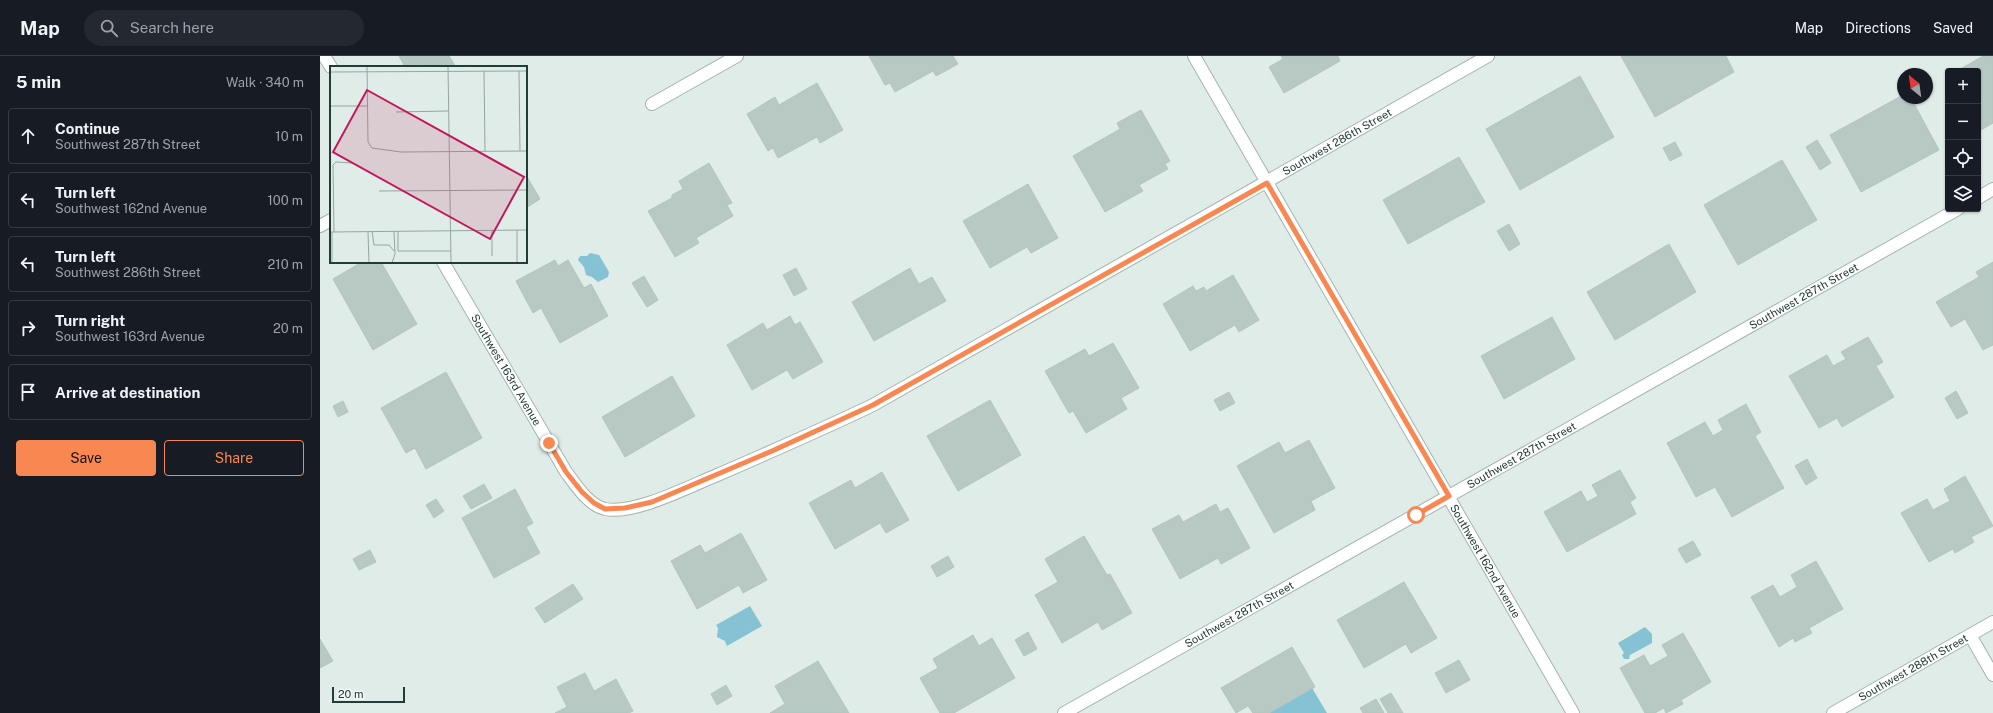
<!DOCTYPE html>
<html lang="en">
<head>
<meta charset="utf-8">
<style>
	body { margin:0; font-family:"Public Sans",sans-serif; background:#242831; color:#f1f3f6 }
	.controls { position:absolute; right:12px; top:12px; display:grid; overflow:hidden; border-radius:4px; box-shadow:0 1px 3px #0004 }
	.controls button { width:36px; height:36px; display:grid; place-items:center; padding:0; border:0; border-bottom:1px solid #363941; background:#171b24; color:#f1f3f6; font:20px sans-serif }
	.compass { position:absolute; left:1577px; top:12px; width:36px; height:36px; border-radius:50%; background:#171b24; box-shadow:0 1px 3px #0004; rotate:331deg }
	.scale { position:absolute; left:12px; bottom:10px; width:73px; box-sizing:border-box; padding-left:4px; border:2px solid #203d37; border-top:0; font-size:11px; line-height:14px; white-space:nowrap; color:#203d37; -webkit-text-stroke:3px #f1f8f5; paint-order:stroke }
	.stop { position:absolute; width:12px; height:12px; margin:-9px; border:3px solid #f88752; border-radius:50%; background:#fff }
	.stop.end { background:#f88752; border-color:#fff; box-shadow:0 1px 4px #0008 }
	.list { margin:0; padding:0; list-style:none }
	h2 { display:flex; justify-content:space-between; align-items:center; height:52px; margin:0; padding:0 16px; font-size:17px }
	h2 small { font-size:13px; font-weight:400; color:#9ea1a6 }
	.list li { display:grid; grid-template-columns:26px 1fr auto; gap:12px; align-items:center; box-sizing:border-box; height:56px; margin:0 8px 8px; padding:0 8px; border:1px solid #363941; border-radius:4px }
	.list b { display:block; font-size:15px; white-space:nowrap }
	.list p { margin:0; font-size:13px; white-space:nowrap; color:#9ea1a6 }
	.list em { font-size:13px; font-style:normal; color:#9ea1a6 }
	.actions { display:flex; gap:8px; padding:12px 16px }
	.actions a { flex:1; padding:9px 0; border:1px solid #f88752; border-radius:4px; text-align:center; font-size:14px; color:#f88752 }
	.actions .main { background:#f88752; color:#111 }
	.icon { flex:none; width:22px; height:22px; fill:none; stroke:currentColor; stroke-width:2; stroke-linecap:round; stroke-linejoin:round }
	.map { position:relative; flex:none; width:1673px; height:657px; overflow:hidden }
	header { display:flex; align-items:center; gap:24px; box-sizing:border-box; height:56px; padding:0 20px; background:#171b24; border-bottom:1px solid #363941 }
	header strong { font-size:19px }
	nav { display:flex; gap:22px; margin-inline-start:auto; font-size:14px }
	.search { width:280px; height:36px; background:#242831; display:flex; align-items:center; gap:10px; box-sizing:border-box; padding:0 14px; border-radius:22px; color:#9ea1a6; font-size:15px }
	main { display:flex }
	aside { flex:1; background:#171b24 }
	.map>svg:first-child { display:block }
	.water { fill:#85c2d4 }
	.building { fill:#b8c9c4; stroke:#b2c5bf }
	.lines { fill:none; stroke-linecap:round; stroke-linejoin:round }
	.minor-casing { stroke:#a3b4af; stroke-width:14 }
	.tertiary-casing { stroke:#a3b4af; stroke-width:14 }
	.minor { stroke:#fff; stroke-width:12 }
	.tertiary { stroke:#fff; stroke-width:12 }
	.route { stroke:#f88752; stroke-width:5 }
	.labels { text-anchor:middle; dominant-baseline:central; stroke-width:3.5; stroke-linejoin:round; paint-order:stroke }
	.street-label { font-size:11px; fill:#203d37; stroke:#f1f8f5 }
	.inset-road { fill:none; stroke:#93a6a1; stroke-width:1 }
	.view { fill:#c2185b; fill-opacity:0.15; stroke:#c2185b; stroke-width:2 }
	.inset-edge { fill:none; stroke:#203d37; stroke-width:2 }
</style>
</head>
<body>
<header>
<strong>Map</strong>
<div class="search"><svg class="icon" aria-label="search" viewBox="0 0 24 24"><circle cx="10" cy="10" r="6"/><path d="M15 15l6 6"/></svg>Search here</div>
<nav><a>Map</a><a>Directions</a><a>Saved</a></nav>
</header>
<main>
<aside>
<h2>5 min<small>Walk · 340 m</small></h2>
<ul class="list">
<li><svg class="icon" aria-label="ahead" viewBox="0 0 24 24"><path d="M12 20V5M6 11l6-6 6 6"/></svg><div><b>Continue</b><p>Southwest 287th Street</p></div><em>10 m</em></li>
<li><svg class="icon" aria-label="left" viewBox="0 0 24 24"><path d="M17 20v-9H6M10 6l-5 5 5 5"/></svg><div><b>Turn left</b><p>Southwest 162nd Avenue</p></div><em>100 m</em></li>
<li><svg class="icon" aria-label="left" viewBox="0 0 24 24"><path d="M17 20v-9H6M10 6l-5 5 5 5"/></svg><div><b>Turn left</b><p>Southwest 286th Street</p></div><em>210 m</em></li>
<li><svg class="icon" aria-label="right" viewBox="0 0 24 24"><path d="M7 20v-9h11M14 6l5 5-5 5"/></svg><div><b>Turn right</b><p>Southwest 163rd Avenue</p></div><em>20 m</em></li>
<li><svg class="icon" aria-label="arrive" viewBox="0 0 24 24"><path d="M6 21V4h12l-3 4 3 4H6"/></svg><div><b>Arrive at destination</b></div></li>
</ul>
<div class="actions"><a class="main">Save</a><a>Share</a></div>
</aside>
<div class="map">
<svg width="1673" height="657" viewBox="0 0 1673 657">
	<rect width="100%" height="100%" fill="#e0ece7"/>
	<!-- water -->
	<path class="water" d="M270,197L279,199L289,216L288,221L278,226L272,221L266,219L264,211L258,204L260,200H267Z
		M430,550L442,570L407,590L405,585L397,581L398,572L396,569Z
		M1325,571L1332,578V587L1310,599L1309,603H1304L1302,599L1304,597L1298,587Z
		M992,632L1007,657H949Z"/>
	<!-- building -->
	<path class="building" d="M79,0H129L136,11H85Z
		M549,0H633L638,8L616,20L613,15L575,36L570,27L565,29Z
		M961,0H1018L1020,5L964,37L949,11L963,3Z
		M1301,0H1406L1414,16L1335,61Z
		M1663,0H1673V67L1661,74L1658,69V15H1637Z
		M1260,20L1294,81L1200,134L1166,73Z
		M497,27L523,74L500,87L497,81L458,102L453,92L448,95L427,58L455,41L459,49Z
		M1583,39V42H1591L1619,94L1541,136L1510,79Z
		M821,54L850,105L845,108L848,113L819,129L823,135L785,156L753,100L800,73L797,67Z
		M1497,84L1511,107L1500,114L1486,91Z
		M1355,86L1362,99L1350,105L1343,92Z
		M1139,101L1165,146L1088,188L1063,144Z
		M1462,104L1497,164L1418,209L1384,149Z
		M389,107L412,147L407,149L413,160L376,182L379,187L355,201L328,155L352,142V139L363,133L359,125Z
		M206,119L220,143L206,152Z
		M708,128L738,182L711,197L707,191L670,212L643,165Z
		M1189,168L1200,188L1189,195L1177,175Z
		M1349,188L1376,236L1295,284L1267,236Z
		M235,204L238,210L248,204L264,232L271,228L288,260L240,287L221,252L213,257L196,225Z
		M42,206H61L97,268L53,294L13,223Z
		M1673,206V289L1663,294L1645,263L1631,271L1616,246L1659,221L1656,216Z
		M476,212L487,233L474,240L463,219Z
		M590,212L599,228L612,221L626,245L554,285L532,246Z
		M913,219L939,264L919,276L915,269L870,295L843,248L873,230L876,235L884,231L886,235Z
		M324,220L338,244L327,251L312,227Z
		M470,260L475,269L480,266L503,306L473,323L467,314L432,334L407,289L443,267L447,274Z
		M1232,261L1255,303L1184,343L1161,300Z
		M1548,281L1563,306L1556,310L1574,341L1522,371L1517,362L1499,372L1469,320L1507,299L1513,310L1526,303L1521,296Z
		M793,287L819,332L801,342L807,353L766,377L753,355L749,357L725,315L765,293L769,300Z
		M126,316L162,382L106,413L95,392L86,397L61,352Z
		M352,320L375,360L305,401L282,361Z
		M1636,335L1648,357L1637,363L1625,342Z
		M909,336L915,347L900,355L894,344Z
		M670,344L701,399L638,435L607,380Z
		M23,345L28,356L18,361L13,350Z
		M1426,348L1441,376L1435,380L1464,432L1412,461L1395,431L1376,441L1347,387L1385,366L1393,380L1403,374L1398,364Z
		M989,384L1015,432L991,445L995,454L954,477L917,410L959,386L965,397Z
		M1487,403L1497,422L1486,429L1475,410Z
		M1300,414L1316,442L1310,446L1316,458L1247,496L1224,456L1261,435L1267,446L1278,440L1272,429Z
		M562,416L589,464L566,477L560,467L515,493L489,447L531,424L535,432Z
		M1645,420L1673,470L1651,481L1654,486L1635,497L1633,493L1609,506L1581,457L1607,443L1613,454L1630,445L1624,433Z
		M164,428L172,442L151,453L143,440Z
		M195,433L213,467L206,471L220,497L174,522L142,462Z
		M116,443L124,455L114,462L106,449Z
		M896,448L900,456L908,452L930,492L901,508L898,502L860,523L832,473L859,459L863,466Z
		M421,477L447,524L423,537L419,529L377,553L351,505L380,489L385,497Z
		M764,480L787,519L790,518L812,557L782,574L778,566L742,587L715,539L738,526L725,503Z
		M1373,485L1381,499L1366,507L1358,493Z
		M50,494L56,506L39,514L33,503Z
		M628,500L634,511L617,521L611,510Z
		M1496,505L1523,553L1489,572L1492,577L1475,586L1473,582L1459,591L1431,541L1453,529L1460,541L1477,531L1471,519Z
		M1084,526L1117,582L1091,597L1086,588L1044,612L1017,564Z
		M253,528L263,543L225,567L215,552Z
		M708,576L717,593L704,600L695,584Z
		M1363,577L1391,626L1361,644L1363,648L1346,657L1344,652L1335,657H1325L1300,612L1324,599L1330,610L1348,600L1342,589Z
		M653,579L659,590L672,582L695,622L634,657H620L600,622L618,612L613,603Z
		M0,583L13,605L0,612Z
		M972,591L995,631L949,657H933L928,650L916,657L901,632Z
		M1139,604L1150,624L1126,637L1115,617Z
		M498,605L529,657H450L465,648L455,630Z
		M265,617L274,635L296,623L313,655L309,657H235L247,651L237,631Z
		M406,629L412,640L397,649L391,638Z
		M1071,637L1083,657H1068L1060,643Z
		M1056,643L1064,657H1043L1040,652Z"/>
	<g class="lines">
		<defs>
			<g id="minor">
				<path d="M4,0L11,11"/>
				<path d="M332,48L417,0"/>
				<path d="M1658,142L1673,133"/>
				<path d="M0,170L11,164"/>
				<path id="s1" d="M123,206L246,416C256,429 268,449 285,453C314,459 368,431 395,420C448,397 501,374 553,349L1168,0"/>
				<path d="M1650,579L1673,619"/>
				<path id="s2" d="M744,657L1638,153"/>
			</g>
			<g id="tertiary">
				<path id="s3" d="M874,0L1253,657"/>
				<path id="s4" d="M1513,657L1673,566"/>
			</g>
		</defs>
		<!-- minor casing -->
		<use href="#minor" class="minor-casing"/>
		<!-- tertiary casing -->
		<use href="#tertiary" class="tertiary-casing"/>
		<!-- minor -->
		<use href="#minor" class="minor"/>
		<!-- tertiary -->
		<use href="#tertiary" class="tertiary"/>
	</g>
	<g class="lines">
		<!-- route -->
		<path class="route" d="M229,387L246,416L262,436L274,447L285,453L305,452L332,446L452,395L553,349L947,127L1129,440L1096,459"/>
	</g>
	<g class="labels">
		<!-- street labels -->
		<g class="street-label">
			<text stroke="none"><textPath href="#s1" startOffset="1121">Southwest 286th Street</textPath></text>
			<text stroke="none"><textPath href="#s2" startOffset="849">Southwest 287th Street</textPath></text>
			<text stroke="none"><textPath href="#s1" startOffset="125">Southwest 163rd Avenue</textPath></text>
			<text stroke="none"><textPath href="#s2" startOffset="525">Southwest 287th Street</textPath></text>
			<text stroke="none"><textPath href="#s3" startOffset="583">Southwest 162nd Avenue</textPath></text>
			<text stroke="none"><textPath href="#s2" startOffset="201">Southwest 287th Street</textPath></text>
			<text stroke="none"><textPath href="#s4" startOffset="92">Southwest 288th Street</textPath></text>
		</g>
	</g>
	<!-- overview -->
	<g transform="translate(10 10)">
		<rect width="197" height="197" fill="#e0ece7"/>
		<path class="inset-road" d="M37,0L38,76L42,82L71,86L197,85M118,0L121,197M154,5L155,85M189,5L190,85M0,6L197,5M0,40H38M66,46L119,45M49,125L197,124M162,164V190M187,164V197M42,165L44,179H59L64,185M68,165V185H121M0,166L197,164M2,166V197M4,166L3,99L6,96L22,97M38,166L39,197M62,197L65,188L64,165"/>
		<path class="view" d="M37,24L194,111L160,173L3,86Z"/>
		<rect width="197" height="197" class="inset-edge"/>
	</g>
</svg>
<div class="controls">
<button>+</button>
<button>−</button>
<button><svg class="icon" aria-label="locate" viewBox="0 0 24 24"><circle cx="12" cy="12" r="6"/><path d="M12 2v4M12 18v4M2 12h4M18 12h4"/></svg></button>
<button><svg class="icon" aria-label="layers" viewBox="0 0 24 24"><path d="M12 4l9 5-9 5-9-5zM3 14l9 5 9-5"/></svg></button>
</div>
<svg class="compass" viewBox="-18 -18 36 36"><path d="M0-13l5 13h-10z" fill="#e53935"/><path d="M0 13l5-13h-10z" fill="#9ea1a6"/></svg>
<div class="scale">20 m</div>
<div class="stop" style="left:1096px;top:459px"></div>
<div class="stop end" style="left:229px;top:387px"></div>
</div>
</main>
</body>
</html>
